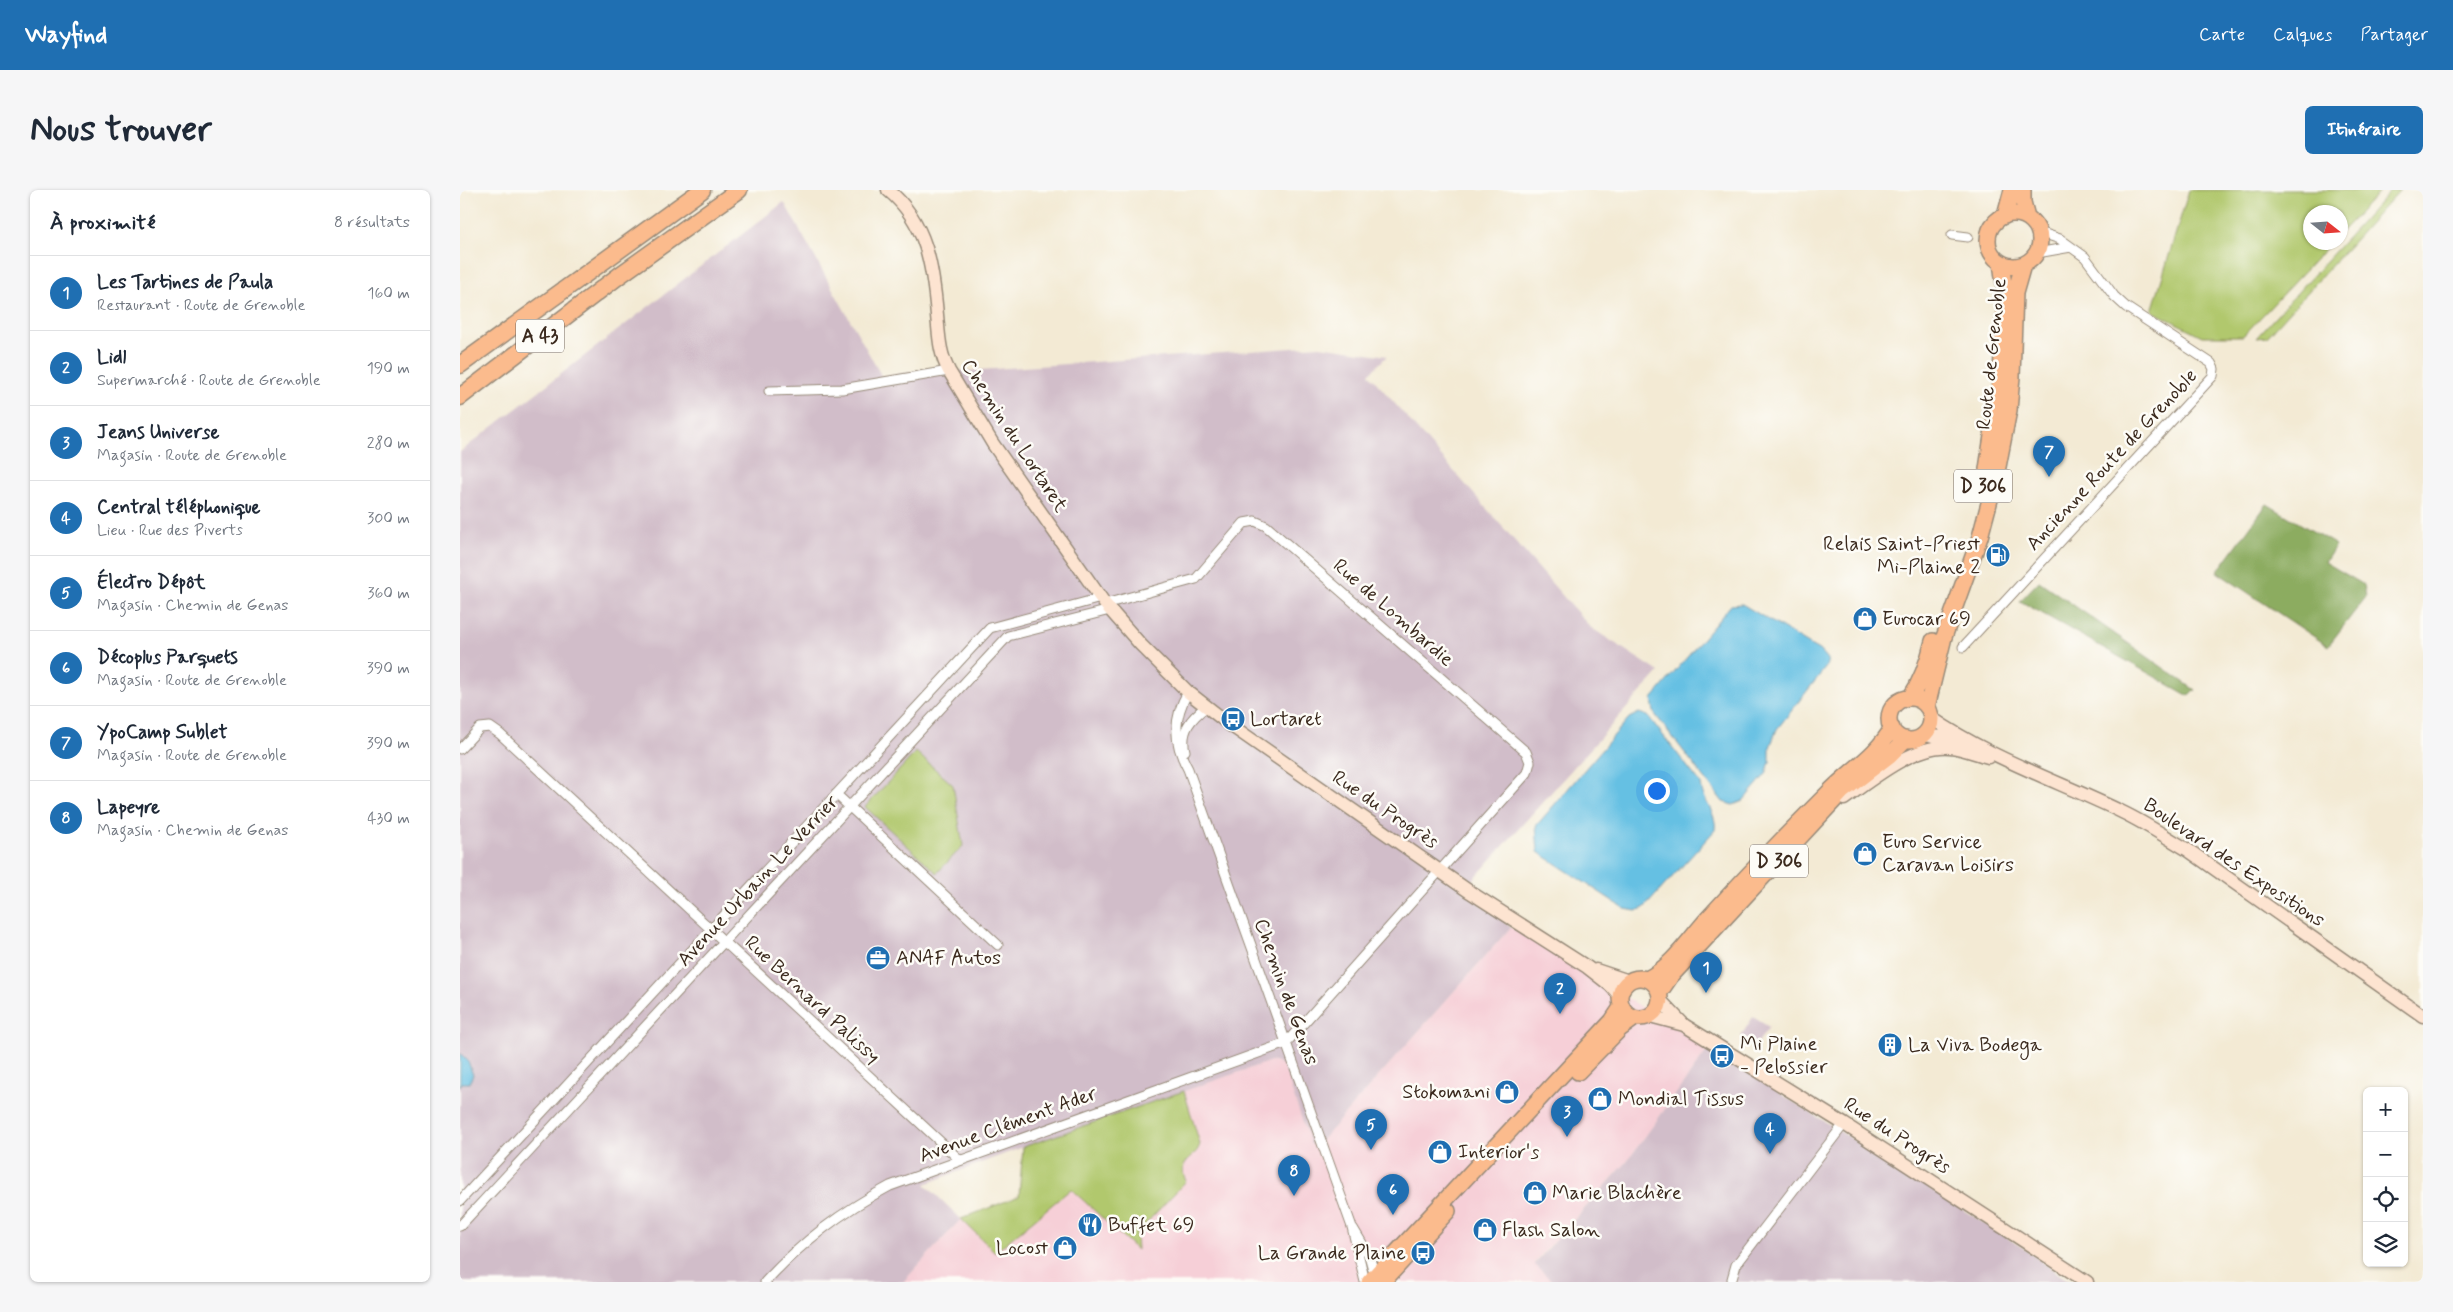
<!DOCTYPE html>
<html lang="fr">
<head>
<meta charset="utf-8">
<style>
	body { margin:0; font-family:Mynerve,sans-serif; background:#f6f6f7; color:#1f2937 }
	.controls { position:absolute; right:15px; bottom:15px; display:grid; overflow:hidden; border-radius:8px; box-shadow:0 1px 4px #0004 }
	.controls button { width:45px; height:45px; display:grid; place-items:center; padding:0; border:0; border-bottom:1px solid #e0e1e3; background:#fff; color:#1f2937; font:25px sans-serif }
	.compass { position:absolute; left:1843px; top:15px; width:45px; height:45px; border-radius:50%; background:#fff; box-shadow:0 1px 4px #0004; rotate:107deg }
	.you { position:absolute; left:1196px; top:600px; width:18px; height:18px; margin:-12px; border:4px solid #fff; border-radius:50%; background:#1a73e8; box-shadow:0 0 0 8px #1a73e833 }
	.badge { display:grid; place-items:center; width:32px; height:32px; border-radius:50%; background:#1f6fb2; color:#fff; font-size:16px; font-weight:700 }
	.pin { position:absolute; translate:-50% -41px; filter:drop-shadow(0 1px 2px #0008) }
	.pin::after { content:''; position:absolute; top:26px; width:18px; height:15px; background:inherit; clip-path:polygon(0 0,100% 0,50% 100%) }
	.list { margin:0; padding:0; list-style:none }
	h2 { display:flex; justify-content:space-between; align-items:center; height:65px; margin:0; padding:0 20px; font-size:21px }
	h2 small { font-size:16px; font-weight:400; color:#747a83 }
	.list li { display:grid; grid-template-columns:32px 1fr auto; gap:15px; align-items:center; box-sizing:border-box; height:75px; padding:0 20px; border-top:1px solid #e0e1e3 }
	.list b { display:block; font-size:19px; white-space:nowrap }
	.list p { margin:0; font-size:16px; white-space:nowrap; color:#747a83 }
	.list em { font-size:16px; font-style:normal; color:#747a83 }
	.icon { flex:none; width:28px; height:28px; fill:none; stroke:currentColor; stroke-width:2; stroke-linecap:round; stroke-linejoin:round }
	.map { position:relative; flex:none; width:1963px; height:1092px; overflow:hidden; border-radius:8px }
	header { display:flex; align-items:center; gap:30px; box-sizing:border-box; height:70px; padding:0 25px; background:#1f6fb2; color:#fff }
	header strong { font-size:24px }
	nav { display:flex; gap:28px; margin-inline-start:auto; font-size:18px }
	.intro { display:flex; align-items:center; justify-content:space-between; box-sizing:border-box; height:120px; padding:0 30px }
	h1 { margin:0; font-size:35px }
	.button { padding:12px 22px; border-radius:8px; background:#1f6fb2; color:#fff; font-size:18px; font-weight:700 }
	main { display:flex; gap:30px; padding:0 30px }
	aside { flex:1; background:#fff; border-radius:8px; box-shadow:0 1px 4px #0004 }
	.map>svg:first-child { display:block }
	.built { fill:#f6cfd7 }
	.industrial { fill:#d1bdc9 }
	.green { fill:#b1c86d; stroke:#767946 }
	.forest { fill:#8cac60; stroke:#646b3f }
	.water { fill:#65c0e3; stroke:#507580 }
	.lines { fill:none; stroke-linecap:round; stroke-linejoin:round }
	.street-casing { stroke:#978a79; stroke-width:11 }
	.secondary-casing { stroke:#978a79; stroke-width:15 }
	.primary-casing { stroke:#978a79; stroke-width:18 }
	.highway-casing { stroke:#978a79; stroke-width:19 }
	.street { stroke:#fff; stroke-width:9 }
	.secondary { stroke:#fde4d1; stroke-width:12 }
	.primary { stroke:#fbbb8d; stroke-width:15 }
	.highway { stroke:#fbbb8d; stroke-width:16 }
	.labels { text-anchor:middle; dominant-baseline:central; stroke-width:5; stroke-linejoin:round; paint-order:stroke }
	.shield { fill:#fdfcf7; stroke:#75695f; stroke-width:1 }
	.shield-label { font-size:19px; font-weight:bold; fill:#3b2a1e }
	.street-label { font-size:20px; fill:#3b2a1e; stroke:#fdfcf7 }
	.poi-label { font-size:20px; fill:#3b2a1e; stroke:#fdfcf7; text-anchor:start }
</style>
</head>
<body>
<header>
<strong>Wayfind</strong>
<nav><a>Carte</a><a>Calques</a><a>Partager</a></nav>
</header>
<div class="intro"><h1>Nous trouver</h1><a class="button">Itinéraire</a></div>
<main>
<aside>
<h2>À proximité<small>8 résultats</small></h2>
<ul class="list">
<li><span class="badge">1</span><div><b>Les Tartines de Paula</b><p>Restaurant · Route de Grenoble</p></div><em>160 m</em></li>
<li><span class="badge">2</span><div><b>Lidl</b><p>Supermarché · Route de Grenoble</p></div><em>190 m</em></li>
<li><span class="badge">3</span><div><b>Jeans Universe</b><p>Magasin · Route de Grenoble</p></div><em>280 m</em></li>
<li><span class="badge">4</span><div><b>Central téléphonique</b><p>Lieu · Rue des Piverts</p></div><em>300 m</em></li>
<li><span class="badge">5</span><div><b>Électro Dépôt</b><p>Magasin · Chemin de Genas</p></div><em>360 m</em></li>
<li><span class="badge">6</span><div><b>Décoplus Parquets</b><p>Magasin · Route de Grenoble</p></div><em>390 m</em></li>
<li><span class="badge">7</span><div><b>YpoCamp Sublet</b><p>Magasin · Route de Grenoble</p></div><em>390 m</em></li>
<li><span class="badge">8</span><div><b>Lapeyre</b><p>Magasin · Chemin de Genas</p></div><em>430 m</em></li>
</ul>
</aside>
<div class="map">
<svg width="1963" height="1092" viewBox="0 0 1963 1092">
	<rect width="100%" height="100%" fill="#fdfcf7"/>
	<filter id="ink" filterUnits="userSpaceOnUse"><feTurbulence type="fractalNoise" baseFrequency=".02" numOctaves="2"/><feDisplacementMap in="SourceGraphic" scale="10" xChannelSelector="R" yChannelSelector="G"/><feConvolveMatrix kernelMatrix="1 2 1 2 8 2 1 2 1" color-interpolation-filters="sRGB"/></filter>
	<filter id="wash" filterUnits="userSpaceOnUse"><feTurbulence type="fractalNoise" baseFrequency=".0096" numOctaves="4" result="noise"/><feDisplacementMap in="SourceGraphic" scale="20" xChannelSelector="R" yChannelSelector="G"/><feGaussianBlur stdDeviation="1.12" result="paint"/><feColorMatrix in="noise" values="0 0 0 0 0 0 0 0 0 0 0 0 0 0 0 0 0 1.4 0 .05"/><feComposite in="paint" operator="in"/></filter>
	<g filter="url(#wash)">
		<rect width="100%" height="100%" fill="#f3ead4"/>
		<!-- built -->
		<path class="built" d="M1051,737L1249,858L1166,973L1074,1073L1093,1092H443L501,1029L535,1062L611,999L676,1059V1044L725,991L723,977L726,970L739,959L740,954L724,901L811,871L823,875L851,955L861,951Z"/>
		<!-- industrial -->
		<path class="industrial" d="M324,12L422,187L470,179L506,181L860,156L927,166L909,184L1130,437L1199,482L1003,701L1051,737L861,951L851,955L823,875L811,871L563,957L465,994L501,1029L443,1092H0V262Z
			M1293,827L1309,837L1296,855L1281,846Z
			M1249,858L1563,1058L1610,1092H1093L1074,1074L1166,973Z"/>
		<!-- green -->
		<path class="green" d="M1729,0H1921L1881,42L1880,22H1850V52L1871,53L1783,146H1742L1692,121Z
			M1931,0H1940L1807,147L1796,148Z
			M456,562L493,595L503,656L477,683L405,617Z
			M724,901L740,954C736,970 716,969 726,991L676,1044L677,1060L611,999L535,1062L501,1029L559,1006L563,957Z"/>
		<!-- forest -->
		<path class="forest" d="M1807,314L1876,355L1865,372L1904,395L1906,407L1868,456L1757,382Z
			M1579,391L1735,500L1729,506L1560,411Z"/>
		<!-- water -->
		<path class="water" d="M1282,414L1362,462L1368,469L1366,477L1317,539L1310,557V572L1306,584L1283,611L1273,615L1263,612L1194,523L1192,509L1271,415Z
			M1179,523L1188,526L1241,594C1242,611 1258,624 1255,640L1184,718L1176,721L1165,719L1078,662L1076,636L1169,528Z
			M0,863L8,871L13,885L9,893H2L0,896Z"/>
	</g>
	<g filter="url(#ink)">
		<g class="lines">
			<defs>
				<path id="street" d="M1492,45L1508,47
					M1577,63L1611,57
					M309,201L382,199L489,181
					M1503,457L1753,186L1754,179L1751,173L1666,117L1654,106L1625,67L1600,49L1579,42
					M728,502C713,528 713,552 728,579L892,1037L905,1092
					M0,559L20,538L30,537L40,544L500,970
					M725,561C720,541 731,528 746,517
					M376,604L538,755
					M0,1011L530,438L641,408
					M0,1036L548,446L650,420
					M893,1038L909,1065L915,1087
					M1272,1089L1276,1075L1384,934
					M305,1092C343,1051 381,1022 430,996L826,853L1067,583L1070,572L1066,562L806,336L795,331L784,333L736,389L645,414"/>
				<path id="secondary" d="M428,0C467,32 473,78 477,125C479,145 479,163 489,181L533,254L645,414L681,455L728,502L769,534L1010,702L1127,777L1150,795L1160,806
					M1470,527C1529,568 1598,591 1662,622C1685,633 1706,647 1728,660L1963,826
					M1463,545L1480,547L1499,554
					M1384,609C1411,590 1456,553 1490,557C1503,558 1516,564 1528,567
					M1136,780L1169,791
					M1201,811L1224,835L1384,934L1627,1092
					M1190,826L1224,835"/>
				<path id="primary" d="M1563,0V12L1567,27
					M1528 50a26 26 0 1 1 52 0a26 26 0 1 1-52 0Z
					M1545,26L1552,0
					M1527,279L1541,186L1545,101L1541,73
					M1450,508C1462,490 1468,472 1473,451
					M1429 529a21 21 0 1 1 42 0a21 21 0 1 1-42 0Z
					M1467,517L1484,447L1520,347L1536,287L1549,220L1552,187L1555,103L1563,75
					M1160 808a20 20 0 1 1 40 0a20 20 0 1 1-40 0Z
					M1187,789C1214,775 1231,746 1251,725C1289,683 1328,643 1368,603C1390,580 1416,566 1432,538
					M1200,802L1211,786L1383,601L1430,565L1446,549
					M1118,882L1160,839L1175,828
					M909,1092L1152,831L1162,816
					M923,1092L988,1021"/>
				<path id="highway" d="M0,175L242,0
					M0,207L160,85L279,0"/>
			</defs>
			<!-- street casing -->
			<use href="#street" class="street-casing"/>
			<!-- secondary casing -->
			<use href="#secondary" class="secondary-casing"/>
			<!-- primary casing -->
			<use href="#primary" class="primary-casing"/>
			<!-- highway casing -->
			<use href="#highway" class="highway-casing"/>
			<!-- street -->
			<use href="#street" class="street"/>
			<!-- secondary -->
			<use href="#secondary" class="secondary"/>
			<!-- primary -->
			<use href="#primary" class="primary"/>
			<!-- highway -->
			<use href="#highway" class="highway"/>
		</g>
	</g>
	<!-- icons -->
	<defs>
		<symbol id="fuel-disc" viewBox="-11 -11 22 22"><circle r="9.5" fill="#1f6fb2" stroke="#fdfcf7"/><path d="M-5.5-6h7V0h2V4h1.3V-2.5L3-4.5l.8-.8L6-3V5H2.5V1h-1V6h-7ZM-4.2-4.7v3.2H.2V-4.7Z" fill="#fff"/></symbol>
		<symbol id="shop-disc" viewBox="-11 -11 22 22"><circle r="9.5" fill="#1f6fb2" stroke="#fdfcf7"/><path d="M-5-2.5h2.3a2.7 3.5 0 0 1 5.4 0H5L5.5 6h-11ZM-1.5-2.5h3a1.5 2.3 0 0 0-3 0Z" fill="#fff"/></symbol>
		<symbol id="bus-disc" viewBox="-11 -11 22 22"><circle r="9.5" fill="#1f6fb2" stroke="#fdfcf7"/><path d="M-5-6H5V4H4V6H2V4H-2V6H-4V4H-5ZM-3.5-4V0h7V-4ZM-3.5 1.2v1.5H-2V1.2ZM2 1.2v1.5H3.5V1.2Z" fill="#fff"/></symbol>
		<symbol id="office-disc" viewBox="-11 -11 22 22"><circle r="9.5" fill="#1f6fb2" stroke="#fdfcf7"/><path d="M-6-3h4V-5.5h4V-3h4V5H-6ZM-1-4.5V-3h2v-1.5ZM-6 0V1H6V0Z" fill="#fff"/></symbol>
		<symbol id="building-disc" viewBox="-11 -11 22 22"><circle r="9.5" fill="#1f6fb2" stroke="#fdfcf7"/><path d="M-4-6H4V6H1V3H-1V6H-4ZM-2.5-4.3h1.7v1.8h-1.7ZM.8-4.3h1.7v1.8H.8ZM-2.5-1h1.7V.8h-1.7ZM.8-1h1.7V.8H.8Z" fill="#fff"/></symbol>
		<symbol id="restaurant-disc" viewBox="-11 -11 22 22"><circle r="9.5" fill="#1f6fb2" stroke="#fdfcf7"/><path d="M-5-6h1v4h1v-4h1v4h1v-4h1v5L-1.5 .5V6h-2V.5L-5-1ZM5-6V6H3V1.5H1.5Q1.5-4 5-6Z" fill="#fff"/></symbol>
	</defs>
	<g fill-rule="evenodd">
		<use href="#fuel-disc" x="1524" y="351" width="28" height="28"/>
		<use href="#shop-disc" x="1391" y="415" width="28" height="28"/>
		<use href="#bus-disc" x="759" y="515" width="28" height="28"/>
		<use href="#shop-disc" x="1391" y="650" width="28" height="28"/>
		<use href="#office-disc" x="404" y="754" width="28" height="28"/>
		<use href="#building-disc" x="1416" y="841" width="28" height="28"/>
		<use href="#bus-disc" x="1248" y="852" width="28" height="28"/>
		<use href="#shop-disc" x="1033" y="888" width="28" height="28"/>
		<use href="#shop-disc" x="1126" y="895" width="28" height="28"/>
		<use href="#shop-disc" x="966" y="948" width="28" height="28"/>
		<use href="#shop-disc" x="1061" y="989" width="28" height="28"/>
		<use href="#restaurant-disc" x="616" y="1021" width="28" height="28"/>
		<use href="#shop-disc" x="1011" y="1026" width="28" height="28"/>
		<use href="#shop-disc" x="591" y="1044" width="28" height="28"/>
		<use href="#bus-disc" x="949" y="1049" width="28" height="28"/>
	</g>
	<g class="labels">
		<!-- shield labels -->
		<g class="shield">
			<rect x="56" y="129.5" width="48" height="33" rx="4"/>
			<rect x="1494" y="279.5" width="58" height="33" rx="4"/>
			<rect x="1290" y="654.5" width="58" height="33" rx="4"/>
		</g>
		<g class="shield-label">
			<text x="80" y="146">A 43</text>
			<text x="1523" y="296">D 306</text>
			<text x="1319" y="671">D 306</text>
		</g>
		<!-- street labels -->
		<g class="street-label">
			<text transform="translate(1532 164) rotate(-84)">Route de Grenoble</text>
			<text transform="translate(554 246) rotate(57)">Chemin du Lortaret</text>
			<text transform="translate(1652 270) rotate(-47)">Ancienne Route de Grenoble</text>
			<text transform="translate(933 423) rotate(41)">Rue de Lombardie</text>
			<text transform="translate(925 620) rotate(34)">Rue du Progrès</text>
			<text transform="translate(1774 673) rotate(34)">Boulevard des Expositions</text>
			<text transform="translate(298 691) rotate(-47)">Avenue Urbain Le Verrier</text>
			<text transform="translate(826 802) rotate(70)">Chemin de Genas</text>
			<text transform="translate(352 810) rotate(43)">Rue Bernard Palissy</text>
			<text transform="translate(548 935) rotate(-20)">Avenue Clément Ader</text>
			<text transform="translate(1437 946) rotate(33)">Rue du Progrès</text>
		</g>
		<!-- poi labels -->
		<g class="poi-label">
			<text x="1520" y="354" text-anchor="end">Relais Saint-Priest<tspan x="1520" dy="23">Mi-Plaine 2</tspan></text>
			<text x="1422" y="429">Eurocar 69</text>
			<text x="790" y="529">Lortaret</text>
			<text x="1422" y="652">Euro Service<tspan x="1422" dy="23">Caravan Loisirs</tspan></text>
			<text x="436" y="768">ANAF Autos</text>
			<text x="1280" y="854">Mi Plaine<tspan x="1280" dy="23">- Pelossier</tspan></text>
			<text x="1448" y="855">La Viva Bodega</text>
			<text x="1030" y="902" text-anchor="end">Stokomani</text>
			<text x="1158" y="909">Mondial Tissus</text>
			<text x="998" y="962">Interior's</text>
			<text x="1092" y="1003">Marie Blachère</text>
			<text x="648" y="1035">Buffet 69</text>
			<text x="1042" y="1040">Flash Salon</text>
			<text x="588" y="1058" text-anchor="end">Locost</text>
			<text x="946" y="1063" text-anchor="end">La Grande Plaine</text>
		</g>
	</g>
</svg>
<div class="controls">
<button>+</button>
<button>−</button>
<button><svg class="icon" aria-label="locate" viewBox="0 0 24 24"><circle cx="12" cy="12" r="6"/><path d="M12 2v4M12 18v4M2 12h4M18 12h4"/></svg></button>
<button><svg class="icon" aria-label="layers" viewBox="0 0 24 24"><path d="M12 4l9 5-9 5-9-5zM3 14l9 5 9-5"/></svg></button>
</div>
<svg class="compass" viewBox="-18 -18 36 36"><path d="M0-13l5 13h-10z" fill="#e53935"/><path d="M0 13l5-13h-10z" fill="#747a83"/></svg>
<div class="you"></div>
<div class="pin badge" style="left:1246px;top:803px">1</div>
<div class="pin badge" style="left:1100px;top:824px">2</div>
<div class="pin badge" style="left:1107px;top:947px">3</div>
<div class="pin badge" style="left:1310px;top:964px">4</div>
<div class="pin badge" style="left:911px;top:960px">5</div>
<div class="pin badge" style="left:933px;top:1025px">6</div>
<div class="pin badge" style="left:1589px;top:287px">7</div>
<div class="pin badge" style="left:834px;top:1006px">8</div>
</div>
</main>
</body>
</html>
